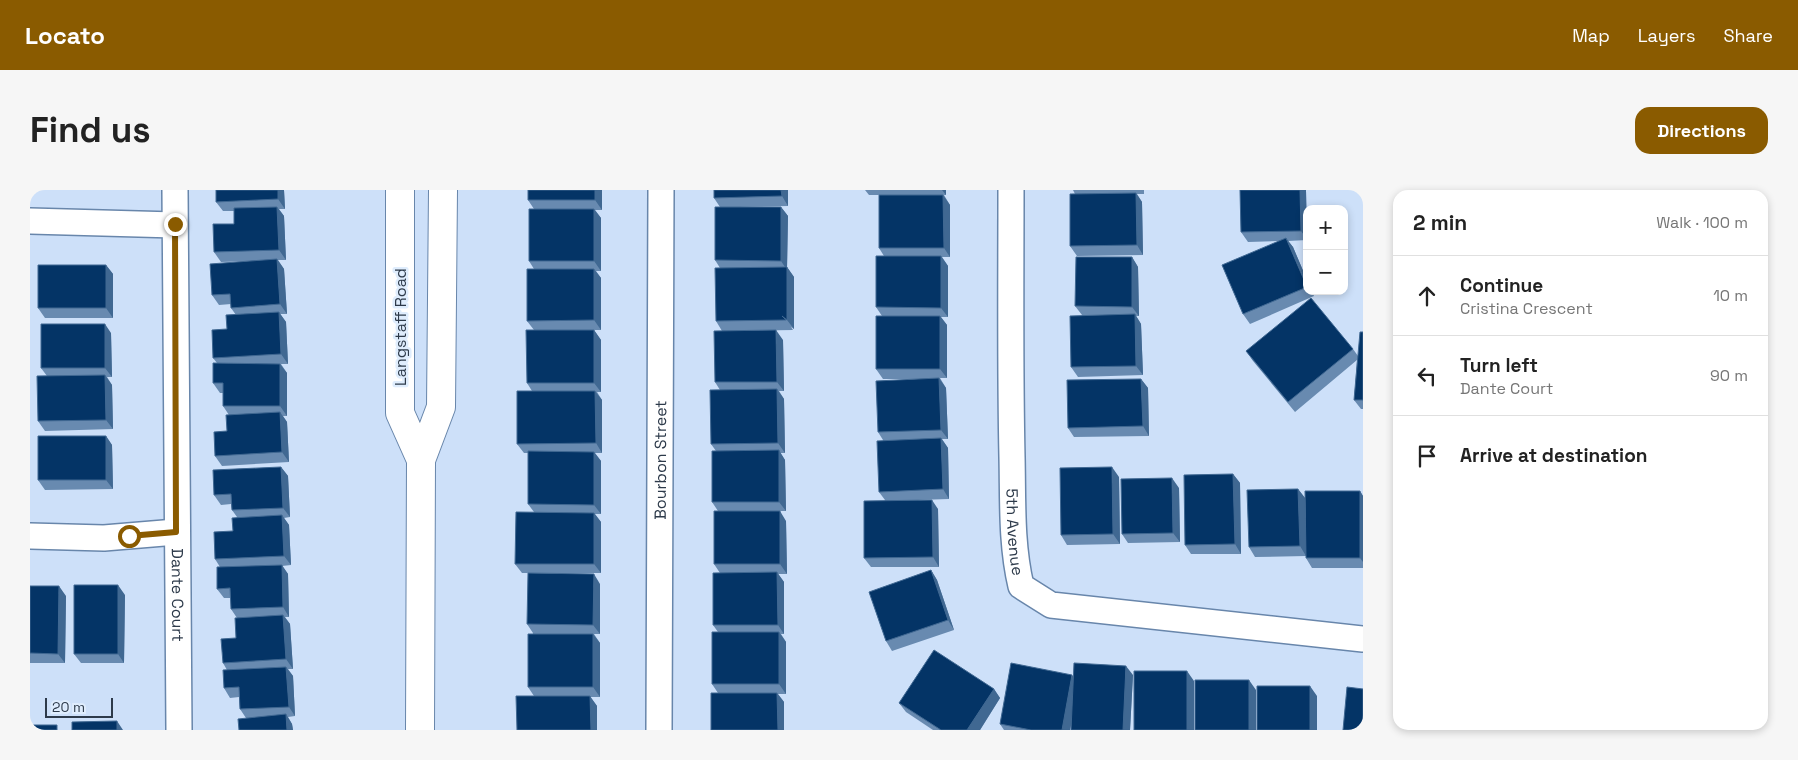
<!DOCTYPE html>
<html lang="en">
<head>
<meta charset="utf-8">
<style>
	body { margin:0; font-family:"Space Grotesk",sans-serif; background:#f6f6f6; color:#222 }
	.controls { position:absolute; right:15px; top:15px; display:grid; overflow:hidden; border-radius:10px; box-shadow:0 2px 8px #0003 }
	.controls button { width:45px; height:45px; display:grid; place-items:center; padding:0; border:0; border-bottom:1px solid #e0e0e0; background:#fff; color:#222; font:25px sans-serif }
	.scale { position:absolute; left:15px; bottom:12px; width:68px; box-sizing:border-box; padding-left:5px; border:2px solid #2d3a4a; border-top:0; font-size:14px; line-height:18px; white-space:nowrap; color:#2d3a4a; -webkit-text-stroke:4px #dfedfd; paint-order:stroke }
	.stop { position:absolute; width:15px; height:15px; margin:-11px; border:4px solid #8a5b00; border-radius:50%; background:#fff }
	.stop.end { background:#8a5b00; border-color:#fff; box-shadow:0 1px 5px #0008 }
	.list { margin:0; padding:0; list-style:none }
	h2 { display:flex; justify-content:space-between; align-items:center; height:65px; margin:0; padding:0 20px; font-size:21px }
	h2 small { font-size:16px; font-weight:400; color:#767676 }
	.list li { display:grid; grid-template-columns:32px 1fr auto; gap:15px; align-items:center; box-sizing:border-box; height:80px; padding:0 20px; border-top:1px solid #e0e0e0 }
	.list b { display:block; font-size:19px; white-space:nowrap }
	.list p { margin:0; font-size:16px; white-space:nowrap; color:#767676 }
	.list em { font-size:16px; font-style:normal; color:#767676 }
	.icon { flex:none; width:28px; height:28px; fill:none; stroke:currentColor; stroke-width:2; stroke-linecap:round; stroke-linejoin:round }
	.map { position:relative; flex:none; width:1333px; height:540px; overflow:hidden; border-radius:15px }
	header { display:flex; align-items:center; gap:30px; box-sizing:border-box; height:70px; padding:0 25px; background:#8a5b00; color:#fff }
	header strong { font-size:24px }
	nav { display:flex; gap:28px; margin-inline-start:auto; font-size:18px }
	.intro { display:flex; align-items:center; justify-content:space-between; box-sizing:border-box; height:120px; padding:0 30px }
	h1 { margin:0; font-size:35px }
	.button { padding:12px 22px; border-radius:15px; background:#8a5b00; color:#fff; font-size:18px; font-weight:700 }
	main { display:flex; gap:30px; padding:0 30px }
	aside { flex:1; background:#fff; border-radius:15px; box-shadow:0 2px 8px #0003 }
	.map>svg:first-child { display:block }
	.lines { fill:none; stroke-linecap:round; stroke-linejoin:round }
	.minor-casing { stroke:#6886ab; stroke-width:28 }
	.secondary-casing { stroke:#6886ab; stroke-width:30 }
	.minor { stroke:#fff; stroke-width:25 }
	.secondary { stroke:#fff; stroke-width:28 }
	.wall { fill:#688ab0 }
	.shaded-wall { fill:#406892 }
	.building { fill:#043466; stroke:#406892 }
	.route { stroke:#8a5b00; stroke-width:6 }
	.labels { text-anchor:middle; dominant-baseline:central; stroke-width:5; stroke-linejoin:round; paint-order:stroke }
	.street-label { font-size:16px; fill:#2d3a4a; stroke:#dfedfd }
</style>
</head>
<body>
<header>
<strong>Locato</strong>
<nav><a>Map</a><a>Layers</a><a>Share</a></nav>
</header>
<div class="intro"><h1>Find us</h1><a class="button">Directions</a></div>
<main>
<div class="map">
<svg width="1333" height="540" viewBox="0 0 1333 540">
	<rect width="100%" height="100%" fill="#cde0f9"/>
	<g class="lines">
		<defs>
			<g id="minor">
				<path id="s1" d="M145,0L149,540"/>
				<path id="s2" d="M981,0C981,89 980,178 982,267C983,310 981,354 991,396L1021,415L1333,449"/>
				<path d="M0,31L145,35"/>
				<path d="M0,346L74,348L146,342"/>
				<path id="s3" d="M629,540L631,0"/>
			</g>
			<path id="secondary" d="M370,0V223L391,270
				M390,540L391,270L411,217L413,0"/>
		</defs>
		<!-- minor casing -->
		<use href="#minor" class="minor-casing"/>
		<!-- secondary casing -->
		<use href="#secondary" class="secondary-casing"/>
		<!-- minor -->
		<use href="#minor" class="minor"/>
		<!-- secondary -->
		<use href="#secondary" class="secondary"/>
	</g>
	<!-- wall -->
	<path class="wall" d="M254,0L255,19H249L254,26L256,70H248L254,79L257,124H250L256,132L258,174H251L257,183V226H253L257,232L259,272L192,276L185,266L197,241L199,225L193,216V203H190L183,193L187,173L183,168L197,139L206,125L201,118V114L189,115L182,105L224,71L191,72L184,62L204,34V21H193L186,12Z
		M572,0V20H565L571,28V81H566L571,88V140H504L497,131L504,79L499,71L504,19L498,10Z
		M684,0H758V16L709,17H751L758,26L757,77L764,87V139L761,137L763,140L692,141L686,131L690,78L685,70L690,17L684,8Z
		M835,0H916V5H914L920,15V67H912L918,76V127H911L917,135V188H910L916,198L918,249H912L918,258L919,309L888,310L908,319L909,377H841L834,368L855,310L849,302L853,250L848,242L900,189H853L846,179L852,126L846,117L854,66L849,58V5H839Z
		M1043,0H1114V4H1107L1112,12L1113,65L1047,66L1040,56L1045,4Z
		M1210,0H1276L1277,50L1258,51L1263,57L1277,90V101H1282L1284,106L1220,134L1213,124L1248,51L1218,52L1211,42Z
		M1102,67L1108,77L1109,126H1106L1111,134L1113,185L1048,187L1041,177L1052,125L1045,116Z
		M76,75L83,84V128H15L8,118Z
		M564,140L571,150V202H567L572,210V263H565L571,271V324H565L571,332V383H492L485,374L504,322L498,314V263H494L487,254L502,201L497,193Z
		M1333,142V219H1331L1324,210L1327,170L1265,222L1223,171L1216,161L1323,159L1328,166Z
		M81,143L82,187H77L82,195L83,239L15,241L8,231L17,186L11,178Z
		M753,150L754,201H749L754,209L755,263H750L755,270L756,321H717L756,331L757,384H748L754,392V444H751L756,452V504H748L754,512V540H681L688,503L682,494L688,442L683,435L690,383L684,374L688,321L682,312L686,261L681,254L690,200L685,192Z
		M1111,189L1118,198L1119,246L1044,247L1038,238Z
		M76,246L82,255L83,299L15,300L8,290Z
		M251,277L258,286L260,327L254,328L259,335L261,375L252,376L258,384L259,427H255L260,434L263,479H258L263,486L265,526L258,527L262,534L263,540H209L216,528L210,519L209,507L200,508L194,498L197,480L193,473L206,448L207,428L201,419V408H194L187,399L190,377L185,369L203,341L207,327L202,320L201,314L191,315L184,305Z
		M1203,284L1210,293L1211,364H1161L1155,355Z
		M1089,287L1090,354L1037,355L1031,345Z
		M1149,298L1150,352L1098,353L1092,344Z
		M1268,299L1275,308V328L1330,301L1333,306V378H1282L1276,368V366L1225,367L1219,357Z
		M901,380L907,390L924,440L862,461L856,451Z
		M570,394V444H564L570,453V507H560L567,516V540H487L504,506L498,497L503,443L497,434Z
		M0,396L36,406L35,473H0Z
		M95,405L94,473H51L44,464Z
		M1103,485L1100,540H1041V536L1040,540H974L970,534L1043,486Z
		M964,499L970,508L950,540H903L876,522L869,513Z"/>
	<!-- shaded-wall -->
	<path class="shaded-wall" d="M248,0H254L255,19L248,9Z
		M565,0H572V20L565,10Z
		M751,0H758V16L752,6Z
		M912,0H916V5Z
		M1270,0H1276L1277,49L1271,41Z
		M1106,3L1112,12L1113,65L1107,55Z
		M913,5L920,15V67L914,58Z
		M247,17L254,26L256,70L249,60Z
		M751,17L758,26L757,80L751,71Z
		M564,19L571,28V81L564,71Z
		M1256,48L1263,57L1277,90V95Z
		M911,66L918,76V127L911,118Z
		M1102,67L1108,77L1109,126L1102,117Z
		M247,69L254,79L257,124L250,114Z
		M76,75L83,84V128L76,118Z
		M757,77L764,87V139L757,130Z
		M564,79L571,88V140L564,130Z
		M249,122L256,132L258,174L251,164Z
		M1105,124L1111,134L1113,185L1106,176Z
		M910,126L917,135V188L910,179Z
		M75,134L81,143L82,187L75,178Z
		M564,140L571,150V202L564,193Z
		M746,140L753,150L754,201L747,192Z
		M250,174L257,183V226L250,216Z
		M75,185L82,195L83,239L76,230Z
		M909,188L916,198L918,249L911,240Z
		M1111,189L1118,198L1119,246L1113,236Z
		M747,199L754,209L755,263L748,253Z
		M565,201L572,210V263L566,253Z
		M250,222L257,232L259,272L252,262Z
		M76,246L82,255L83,299L76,290Z
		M911,248L918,258L919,309L913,299Z
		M749,260L755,270L756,321L749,312Z
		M564,262L571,271V324L564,315Z
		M251,277L258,286L260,327L253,318Z
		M1082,277L1089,287L1090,354L1083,344Z
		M1203,284L1210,293L1211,364L1205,354Z
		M1142,288L1149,298L1150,352L1143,343Z
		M1268,299L1275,308L1276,366L1270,356Z
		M1330,301L1333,306V372L1330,368Z
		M902,310L908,319L909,377L903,367Z
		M750,321L756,331L757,384L750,374Z
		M564,323L571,332V383L564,374Z
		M252,325L259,335L261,375L254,366Z
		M252,375L258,384L259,427L253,417Z
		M901,380L907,390L924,440L918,430Z
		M747,382L754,392V444L748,435Z
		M564,384L570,394V444L563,435Z
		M88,395L95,405L94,473L88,464Z
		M29,396L36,406L35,473L28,464Z
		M253,425L260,434L263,479L256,469Z
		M749,442L756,452V504L749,494Z
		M563,444L570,453V507L563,497Z
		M1096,476L1103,485L1100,540H1093Z
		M256,477L263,486L265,526L259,517Z
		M1157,481L1164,491V540H1157Z
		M1042,485L1049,494L1040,540H1032Z
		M1219,490L1226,500V540H1219Z
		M1280,496L1287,506V540H1280Z
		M964,499L970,508L950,540H937Z
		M747,503L754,512V540H748Z
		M560,506L567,516V540H561Z
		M256,524L262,534L263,540H257Z
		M87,531L93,540H87Z"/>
	<!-- building -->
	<path class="building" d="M186,0H248V9L186,12Z
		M498,0H565V10H498Z
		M684,0H751L752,6L684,8Z
		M1210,0H1270L1271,41L1211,42Z
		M1106,3L1107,55L1040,56V4Z
		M849,5H913L914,58H849Z
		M247,17L249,60L184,62L183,34H204V18Z
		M685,17H751V71L685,70Z
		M499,19H564V71H499Z
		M1256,48L1277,97L1213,124L1192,75Z
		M846,66H911V118L846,117Z
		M1046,67H1102V117L1045,116Z
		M247,69L250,114L201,118L200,104L182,105L180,74Z
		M8,75H76V118H8Z
		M757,77V130L752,126L756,130L686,131L685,78Z
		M497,79H564V130L497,131Z
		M1281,108L1323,159L1258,212L1216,161Z
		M249,122L251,164L183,168L182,140L197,139L196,125Z
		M1105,124L1106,176L1041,177L1040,126Z
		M846,126H910V179H846Z
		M11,134H75V178H11Z
		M496,140H564V193H497Z
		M746,140L747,192H685L684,141Z
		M1330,142H1333V210H1324Z
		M183,173L250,174V216H193V193H183Z
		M75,185L76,230L8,231L7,186Z
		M909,188L911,240L848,242L846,191Z
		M1111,189L1113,236L1038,238L1037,190Z
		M747,199L748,253L681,254L680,200Z
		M487,201H565L566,253L487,254Z
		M250,222L252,262L185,266L184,242L197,241L196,225Z
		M8,246H76V290H8Z
		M911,248L913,299L849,302L847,251Z
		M749,260V312H682V261Z
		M498,261L564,262V315L498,314Z
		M251,277L253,318L202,320L201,304L184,305L183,280Z
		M1082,277L1083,344L1031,345L1030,278Z
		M1203,284L1205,354L1155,355L1154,285Z
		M1142,288L1143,343L1092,344L1091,289Z
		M1268,299L1270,356L1219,357L1217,300Z
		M1275,301H1330V368H1276Z
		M902,310L903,367L834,368V311Z
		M684,321H750V374H684Z
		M486,322L564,323V374H485Z
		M252,325L254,366L185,369L184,342L203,341L202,328Z
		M252,375L253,417L201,419L200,398L187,399V377Z
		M901,380L918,430L856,451L839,402Z
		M747,382L748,435H683V383Z
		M498,383L564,384L563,435L497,434Z
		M44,395H88V464H44Z
		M0,396H29L28,464L0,463Z
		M253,425L256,469L193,473L191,449L206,448L205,428Z
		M682,442H749V494H682Z
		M498,444H563V497H498Z
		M904,460L964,499L937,540H911L869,513Z
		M981,473L1042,485L1032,540H1001L970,534Z
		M1044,473L1096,476L1093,540H1041Z
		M256,477L259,517L210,519L209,497L194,498L193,480Z
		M1104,481H1157V540H1104Z
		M1165,490H1219V540H1165Z
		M1227,496H1280V540H1227Z
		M1317,497L1333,499V540H1313Z
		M681,503H747L748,540H681Z
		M486,506H560L561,540H487Z
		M256,524L257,540H209L208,529Z
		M87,531V540H42V532Z
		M0,535H27V540H0Z"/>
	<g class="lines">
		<!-- route -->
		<path class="route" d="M99,346L146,342L145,34"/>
	</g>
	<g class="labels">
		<!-- street labels -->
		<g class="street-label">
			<text transform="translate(370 137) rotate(-90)">Langstaff Road</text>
			<text stroke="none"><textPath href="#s3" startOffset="270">Bourbon Street</textPath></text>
			<text stroke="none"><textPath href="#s2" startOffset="342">5th Avenue</textPath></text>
			<text stroke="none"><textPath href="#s1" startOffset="405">Dante Court</textPath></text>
		</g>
	</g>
</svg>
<div class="controls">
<button>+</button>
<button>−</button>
</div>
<div class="scale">20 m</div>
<div class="stop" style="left:99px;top:346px"></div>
<div class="stop end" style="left:145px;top:34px"></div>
</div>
<aside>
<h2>2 min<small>Walk · 100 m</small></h2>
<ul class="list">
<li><svg class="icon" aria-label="ahead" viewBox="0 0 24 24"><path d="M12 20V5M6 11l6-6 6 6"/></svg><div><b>Continue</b><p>Cristina Crescent</p></div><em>10 m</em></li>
<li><svg class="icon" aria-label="left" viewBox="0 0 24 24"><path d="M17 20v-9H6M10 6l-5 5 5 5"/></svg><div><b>Turn left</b><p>Dante Court</p></div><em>90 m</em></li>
<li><svg class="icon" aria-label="arrive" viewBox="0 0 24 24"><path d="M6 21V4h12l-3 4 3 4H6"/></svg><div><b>Arrive at destination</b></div></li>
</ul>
</aside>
</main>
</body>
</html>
